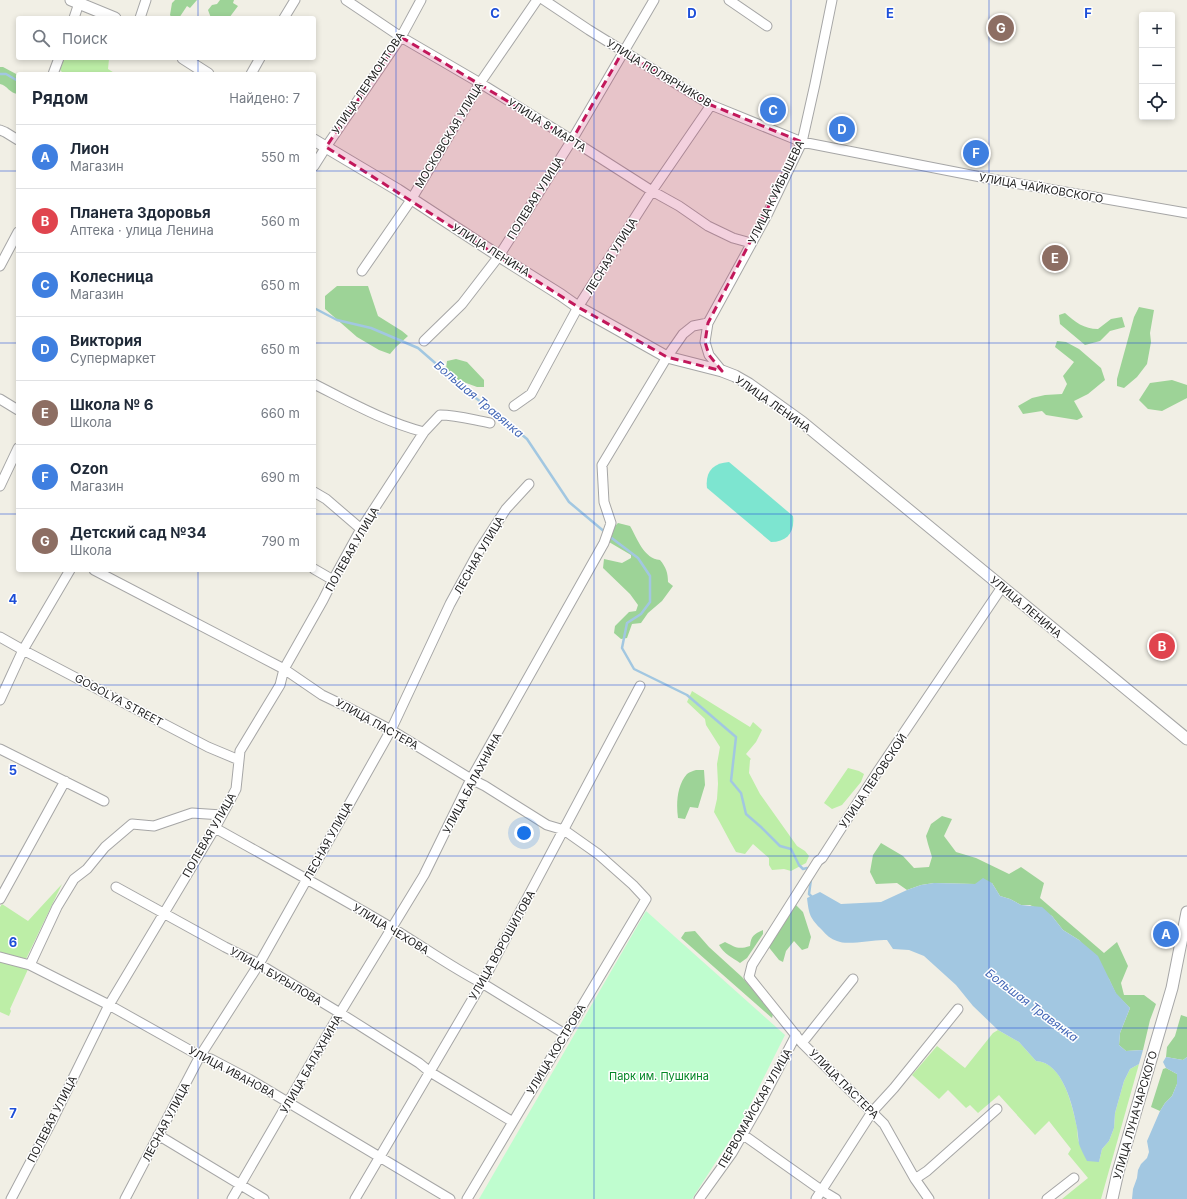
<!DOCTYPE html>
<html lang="ru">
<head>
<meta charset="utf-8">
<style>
	body { margin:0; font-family:Inter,sans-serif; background:#f2f2f3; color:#1f2937 }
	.controls { position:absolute; right:12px; top:12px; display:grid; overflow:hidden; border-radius:4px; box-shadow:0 2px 6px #0003 }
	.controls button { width:36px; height:36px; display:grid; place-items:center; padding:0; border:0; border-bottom:1px solid #e0e1e3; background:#fff; color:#1f2937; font:20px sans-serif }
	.you { position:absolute; left:524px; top:833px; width:14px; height:14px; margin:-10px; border:3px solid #fff; border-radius:50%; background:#1a73e8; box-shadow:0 0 0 6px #1a73e833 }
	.badge { display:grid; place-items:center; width:26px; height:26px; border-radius:50%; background:#ce2600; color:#fff; font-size:13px; font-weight:700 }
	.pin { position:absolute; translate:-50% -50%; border:2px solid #fff; box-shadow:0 1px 4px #0006 }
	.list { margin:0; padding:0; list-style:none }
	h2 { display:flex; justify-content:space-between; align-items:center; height:52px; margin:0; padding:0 16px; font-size:17px }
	h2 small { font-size:13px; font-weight:400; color:#747a83 }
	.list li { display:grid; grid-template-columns:26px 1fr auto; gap:12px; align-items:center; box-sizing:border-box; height:64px; padding:0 16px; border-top:1px solid #e0e1e3 }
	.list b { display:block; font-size:15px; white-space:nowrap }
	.list p { margin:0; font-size:13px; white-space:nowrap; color:#747a83 }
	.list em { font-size:13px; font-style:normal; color:#747a83 }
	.icon { flex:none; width:22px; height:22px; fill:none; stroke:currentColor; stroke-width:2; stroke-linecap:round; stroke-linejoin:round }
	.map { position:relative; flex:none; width:1187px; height:1199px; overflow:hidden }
	.search { position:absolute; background:#fff; box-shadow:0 2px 6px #0003; left:16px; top:16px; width:300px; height:44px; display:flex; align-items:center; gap:10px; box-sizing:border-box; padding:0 14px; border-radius:4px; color:#747a83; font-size:15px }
	.panel { position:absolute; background:#fff; box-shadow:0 2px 6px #0003; left:16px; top:72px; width:300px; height:500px; border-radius:4px }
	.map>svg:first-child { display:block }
	.grass { fill:#bdeea7 }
	.forest { fill:#9dd397 }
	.park { fill:#bffdcf }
	.pitch { fill:#7de5d0 }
	.water { fill:#a2c7e1 }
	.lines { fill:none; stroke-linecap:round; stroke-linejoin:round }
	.stream { stroke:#a2c7e1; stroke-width:2.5 }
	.minor-casing { stroke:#a6a6a6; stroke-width:11 }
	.tertiary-casing { stroke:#a6a6a6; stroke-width:13 }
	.minor { stroke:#fff; stroke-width:9 }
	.tertiary { stroke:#fff; stroke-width:11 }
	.marked { fill:#c2185b; fill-opacity:0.2; stroke:#c2185b; stroke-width:3; stroke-dasharray:8 5; stroke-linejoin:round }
	.grid { fill:none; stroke:#1d4ed8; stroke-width:1; stroke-opacity:0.55 }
	.labels { text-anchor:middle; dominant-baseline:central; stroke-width:3; stroke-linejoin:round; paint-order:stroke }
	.street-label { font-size:11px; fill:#1f1f1f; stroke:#fff }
	.park-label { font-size:11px; fill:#038726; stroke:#fff }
	.water-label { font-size:12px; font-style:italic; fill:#4468b7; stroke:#fff }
	.grid-label { font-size:13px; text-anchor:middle; font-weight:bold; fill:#1d4ed8; stroke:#fff; stroke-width:3; stroke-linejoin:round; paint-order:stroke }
</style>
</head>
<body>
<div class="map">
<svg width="1187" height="1199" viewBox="0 0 1187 1199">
	<rect width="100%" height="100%" fill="#f1efe5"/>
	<!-- grass -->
	<path class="grass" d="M64,58H107L109,59L108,69L116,74H64L60,70Z
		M692,691L750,727L753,722L762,730L756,742L746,754L751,759L750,760L749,773L760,794L797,846L805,851L809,856L806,863L791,871L784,869L772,870L769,865V858L753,844L745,854L736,852C728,839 722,825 714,812L717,799L718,784L717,764L720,747L706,725L705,719L687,702Z
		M848,768L859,771L864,774L861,782L842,805L832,809L824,803Z
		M62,884L26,959L0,952V907L2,904L28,921Z
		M0,960L29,967L10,1009L11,1011L9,1016L0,1012Z
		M998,1030L1019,1042L1036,1061C1063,1062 1072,1105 1077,1127C1078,1132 1077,1138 1079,1142C1081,1147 1095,1158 1099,1162L1102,1149L1109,1141L1114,1128L1115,1113L1124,1081L1130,1069L1139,1064L1101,1199H1062L1088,1178L1068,1154L1071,1149L1049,1121L1035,1135L999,1095L978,1113L970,1105L966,1108L948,1090L939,1099L912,1075L937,1046L965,1068L993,1033Z"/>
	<!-- forest -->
	<path class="forest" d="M175,0H197L190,8L187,6L179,18H172L170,15L172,3Z
		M220,0H234L233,3L238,6L229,18H211L208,10L212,5L217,4Z
		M0,67H3L18,75V94C10,94 7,85 0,84Z
		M337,286H368L378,316L402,331L408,336L396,347L390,354L379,350L357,337L325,309V296Z
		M1139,307L1154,310L1150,333L1151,342L1147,364L1137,377L1124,388L1117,386V379L1134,317Z
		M1065,313C1075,322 1084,329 1098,329L1111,319L1122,317L1125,327L1110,331L1100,341L1085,345L1060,324L1059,315Z
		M1057,341L1066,342L1079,349L1101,368L1105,380L1088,394L1074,401L1083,417L1077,420L1046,415L1042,411L1023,414L1018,406L1032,398L1045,395L1062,394L1067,384L1063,376L1074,362L1055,347Z
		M456,359L467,362L484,380V387H477L458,380L446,369L447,361Z
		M1172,380L1187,385V398L1162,411L1148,409L1139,400L1150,383Z
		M618,523L630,526C637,538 644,559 660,560C666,567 668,573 668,582L673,586L662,601L648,613L641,623L632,624L627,638L621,639L614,633L615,626L629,612L636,611L638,605L630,594L603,568L604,559L622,563L631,558V555L609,542L615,526Z
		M696,770H704L705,785L698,808L690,807L685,819L678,818C676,804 677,785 687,774C689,772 693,771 696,770Z
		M942,816L952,819L944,836L956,852L976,858L1009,874L1021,867L1044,883L1040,898L1104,953L1117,942L1128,966L1121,983L1124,995H1144L1156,1004L1150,1020L1143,1050L1126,1051L1119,1045L1120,1033L1130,1008L1116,994L1109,979L1079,940L1063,930L1052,916L1030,905H1021L1010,899L1000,896L992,883L975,884L934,883L921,885L907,890L897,883L876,884L870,872L873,855L881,843L903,856L914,868L929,867L932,857L928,844L926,836L931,824Z
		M796,905L803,912L811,937L808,948L802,950L794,941L786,951L783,962L779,960L767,945Z
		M763,930V934L747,958L740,963C733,958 723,953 719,945L725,942C735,947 738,950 750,946C751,936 754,934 763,930Z
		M695,931L709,947L742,977L773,1014L772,1018L681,938L685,932Z
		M1181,1015L1187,1017V1057L1183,1060L1166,1057L1167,1047L1175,1036Z
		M1166,1068L1177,1074V1084L1172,1096L1165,1103L1160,1111L1151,1107L1163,1069Z"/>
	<!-- park -->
	<path class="park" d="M646,911L785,1035L741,1123L692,1199H479Z"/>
	<!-- pitch -->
	<path class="pitch" d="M729,462L793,516C795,532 787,542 771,542L707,488C705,472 713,463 729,462Z"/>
	<!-- water -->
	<path class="water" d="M983,878L992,883L1000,896L1010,899L1021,905L1042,907L1052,916L1063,930L1079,940L1098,956L1116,993L1130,1008L1120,1033L1119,1045L1126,1051L1143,1050L1139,1064L1130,1069L1124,1081L1115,1113L1114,1128L1109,1141L1102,1149L1099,1162L1087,1161C1084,1155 1081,1150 1079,1144C1078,1139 1078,1133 1077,1128C1073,1107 1063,1062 1036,1061L1019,1042L998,1030L973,1006L956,985L924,956L909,950L893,949L887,940C873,939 848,946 837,941C831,939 826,935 822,930C810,918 809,915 807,898L820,892L841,904L881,902L907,890L921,885L934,883L975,884Z
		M1166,1057L1183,1060L1187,1057V1199H1132L1133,1189L1137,1178L1138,1170L1141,1164L1147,1158L1149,1152L1147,1141L1160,1111L1165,1103L1172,1096L1177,1084V1074L1166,1068L1163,1062Z"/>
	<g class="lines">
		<!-- stream -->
		<path class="stream" d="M0,74H6L18,81
			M314,308L337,320L371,328L418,348L473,396L496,413L527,439L569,502L606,533
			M609,536L638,558L650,576V602L641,614L627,623L622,648L634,669L687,695L736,737L731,781L741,793L746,814L761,827L780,846L791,849L799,865L803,869L807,868
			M811,879L809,894L812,897"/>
		<defs>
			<path id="minor" d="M346,0L401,37L480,83L572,140L652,191L679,206L708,226L733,238L751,243
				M544,0L589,30L623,51L711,105L802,142L991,179L1187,213
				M729,0L767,26
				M74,18L80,0
				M140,18L146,0
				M284,18L295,0
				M53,74L59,58
				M251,74L260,58
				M0,130L5,132L18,140
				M314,166L326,147L401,37L421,0
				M0,266L18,232
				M362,271L411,200L480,83L537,0
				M424,341L462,304L499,256L572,140L654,0
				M722,371L709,355L705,342L708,323L767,215L802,142L815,84L832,0
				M314,384C350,402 385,422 424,432
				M0,399L18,410
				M514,406L531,394L578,307L652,191L711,105
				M0,486L18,448
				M314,492L326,499L361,529
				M314,569L333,580
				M94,570L284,669L322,695L345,706L391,730L471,779L485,786L547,825L564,830L598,854L633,885L646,899L467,1199
				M0,637L23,650L208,747L239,760
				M0,700L23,650L70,570
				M0,749L104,801
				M215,828C274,861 333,893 392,928C422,946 451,967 482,983L565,1034
				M116,887L225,947L259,964L340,1013L419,1063L430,1072L513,1122
				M0,899L65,781
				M0,957L30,965L109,1005L200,1056L211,1059L249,1079L450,1199
				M30,965L57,907L74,879L87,869L105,847L132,824L154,826L192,813L222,815
				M802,1043L853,979
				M742,1134L821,1190L836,1199
				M158,1135L264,1199
				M915,1179L927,1171L997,1109
				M11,1199L51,1123L109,1005L215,828L236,789L240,751L280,685L284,669L323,600L333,580L361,529L424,432L440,415C457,415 473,420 490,423
				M125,1199L200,1056L259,964L391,730L450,604L480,549L506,509L529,484
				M232,1199L340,1013L424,875L471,779L604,543L611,523L604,502L602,465L667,357L683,334L693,326L708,323
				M355,1199L482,983L640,686
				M699,1199L732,1153L760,1104L796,1035
				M816,1199L872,1112L894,1088L958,1009
				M929,1199L915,1179L884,1124L802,1043L749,977L752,965L818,861L822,858L878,771L1002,587
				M1047,1199L1074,1178"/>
			<path id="tertiary" d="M71,0L115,18
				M183,58L208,74
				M314,140L398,190L499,256L561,295L578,307L667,357L722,371L735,376L749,384L802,422L1187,739
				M1112,1199L1118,1172L1172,988L1187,912"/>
		</defs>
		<!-- minor casing -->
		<use href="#minor" class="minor-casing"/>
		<!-- tertiary casing -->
		<use href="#tertiary" class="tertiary-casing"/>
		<!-- minor -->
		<use href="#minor" class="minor"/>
		<!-- tertiary -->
		<use href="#tertiary" class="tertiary"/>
	</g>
	<!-- marked area -->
	<path class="marked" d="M401,37L572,140L623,51L711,105L802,142L708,323L705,342L709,355L722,371L667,357L578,307L326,147Z"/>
	<!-- grid -->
	<path class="grid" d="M198,0V18M396,0V1199M594,0V1199M791,0V1199M989,0V1199M198,58V74M0,171H18M314,171H1187M0,343H18M314,343H1187M0,514H18M314,514H1187M198,570V1199M0,685H1187M0,856H1187M0,1028H1187"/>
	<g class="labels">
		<!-- street labels -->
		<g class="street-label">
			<text transform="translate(659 73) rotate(31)">УЛИЦА ПОЛЯРНИКОВ</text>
			<text transform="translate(368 83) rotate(-56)">УЛИЦА ЛЕРМОНТОВА</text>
			<text transform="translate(547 125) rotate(32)">УЛИЦА 8 МАРТА</text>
			<text transform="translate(449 135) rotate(-59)">МОСКОВСКАЯ УЛИЦА</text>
			<text transform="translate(1041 188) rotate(10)">УЛИЦА ЧАЙКОВСКОГО</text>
			<text transform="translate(776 192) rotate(-64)">УЛИЦА КУЙБЫШЕВА</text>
			<text transform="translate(535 198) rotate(-58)">ПОЛЕВАЯ УЛИЦА</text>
			<text transform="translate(491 250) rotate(32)">УЛИЦА ЛЕНИНА</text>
			<text transform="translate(611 256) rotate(-58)">ЛЕСНАЯ УЛИЦА</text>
			<text transform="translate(773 404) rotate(35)">УЛИЦА ЛЕНИНА</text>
			<text transform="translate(352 549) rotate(-60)">ПОЛЕВАЯ УЛИЦА</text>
			<text transform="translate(479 555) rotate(-60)">ЛЕСНАЯ УЛИЦА</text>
			<text transform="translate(1026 607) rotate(40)">УЛИЦА ЛЕНИНА</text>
			<text transform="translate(119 700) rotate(28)">GOGOLYA STREET</text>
			<text transform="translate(377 724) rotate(29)">УЛИЦА ПАСТЕРА</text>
			<text transform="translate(873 781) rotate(-56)">УЛИЦА ПЕРОВСКОЙ</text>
			<text transform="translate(472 783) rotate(-62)">УЛИЦА БАЛАХНИНА</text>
			<text transform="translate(209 835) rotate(-60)">ПОЛЕВАЯ УЛИЦА</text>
			<text transform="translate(328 841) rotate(-61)">ЛЕСНАЯ УЛИЦА</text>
			<text transform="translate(391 929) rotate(31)">УЛИЦА ЧЕХОВА</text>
			<text transform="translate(502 945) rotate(-61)">УЛИЦА ВОРОШИЛОВА</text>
			<text transform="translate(276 976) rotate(30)">УЛИЦА БУРЫЛОВА</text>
			<text transform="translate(556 1049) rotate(-59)">УЛИЦА КОСТРОВА</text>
			<text transform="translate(311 1064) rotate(-60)">УЛИЦА БАЛАХНИНА</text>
			<text transform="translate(232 1072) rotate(28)">УЛИЦА ИВАНОВА</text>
			<text transform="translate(844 1084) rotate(45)">УЛИЦА ПАСТЕРА</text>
			<text transform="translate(755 1108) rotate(-60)">ПЕРВОМАЙСКАЯ УЛИЦА</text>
			<text transform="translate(1135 1115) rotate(-74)">УЛИЦА ЛУНАЧАРСКОГО</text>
			<text transform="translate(52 1119) rotate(-63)">ПОЛЕВАЯ УЛИЦА</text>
			<text transform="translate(166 1122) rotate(-62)">ЛЕСНАЯ УЛИЦА</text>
		</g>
		<!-- park labels -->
		<g class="park-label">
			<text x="659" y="1076">Парк им. Пушкина</text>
		</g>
		<!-- water labels -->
		<g class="water-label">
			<text transform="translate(479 399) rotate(40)">Большая Травянка</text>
			<text transform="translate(1032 1005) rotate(37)">Большая Травянка</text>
		</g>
	</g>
	<g class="grid-label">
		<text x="495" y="18">C</text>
		<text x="692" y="18">D</text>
		<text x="890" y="18">E</text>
		<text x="1088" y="18">F</text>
		<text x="13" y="604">4</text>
		<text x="13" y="775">5</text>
		<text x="13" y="947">6</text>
		<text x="13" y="1118">7</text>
	</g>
</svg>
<div class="controls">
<button>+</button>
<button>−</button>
<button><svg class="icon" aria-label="locate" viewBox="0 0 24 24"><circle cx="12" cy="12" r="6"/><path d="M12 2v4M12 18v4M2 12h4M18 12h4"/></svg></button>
</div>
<div class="you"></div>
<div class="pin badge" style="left:1166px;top:934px;background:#3f7fe0">A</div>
<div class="pin badge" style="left:1162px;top:646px;background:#e0444e">B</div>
<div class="pin badge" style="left:773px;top:110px;background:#3f7fe0">C</div>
<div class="pin badge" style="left:842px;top:129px;background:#3f7fe0">D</div>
<div class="pin badge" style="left:1055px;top:258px;background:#8d6e63">E</div>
<div class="pin badge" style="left:976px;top:153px;background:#3f7fe0">F</div>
<div class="pin badge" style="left:1001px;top:28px;background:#8d6e63">G</div>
<div class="search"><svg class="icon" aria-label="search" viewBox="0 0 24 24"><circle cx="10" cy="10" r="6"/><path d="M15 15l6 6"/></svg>Поиск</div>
<section class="panel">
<h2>Рядом<small>Найдено: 7</small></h2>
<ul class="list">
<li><span class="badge" style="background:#3f7fe0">A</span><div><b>Лион</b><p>Магазин</p></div><em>550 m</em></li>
<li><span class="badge" style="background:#e0444e">B</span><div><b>Планета Здоровья</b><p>Аптека · улица Ленина</p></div><em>560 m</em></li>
<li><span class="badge" style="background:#3f7fe0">C</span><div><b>Колесница</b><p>Магазин</p></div><em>650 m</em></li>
<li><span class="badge" style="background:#3f7fe0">D</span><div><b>Виктория</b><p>Супермаркет</p></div><em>650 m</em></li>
<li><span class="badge" style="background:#8d6e63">E</span><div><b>Школа № 6</b><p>Школа</p></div><em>660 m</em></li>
<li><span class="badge" style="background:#3f7fe0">F</span><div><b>Ozon</b><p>Магазин</p></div><em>690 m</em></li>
<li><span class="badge" style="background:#8d6e63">G</span><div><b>Детский сад №34</b><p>Школа</p></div><em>790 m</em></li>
</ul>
</section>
</div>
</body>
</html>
